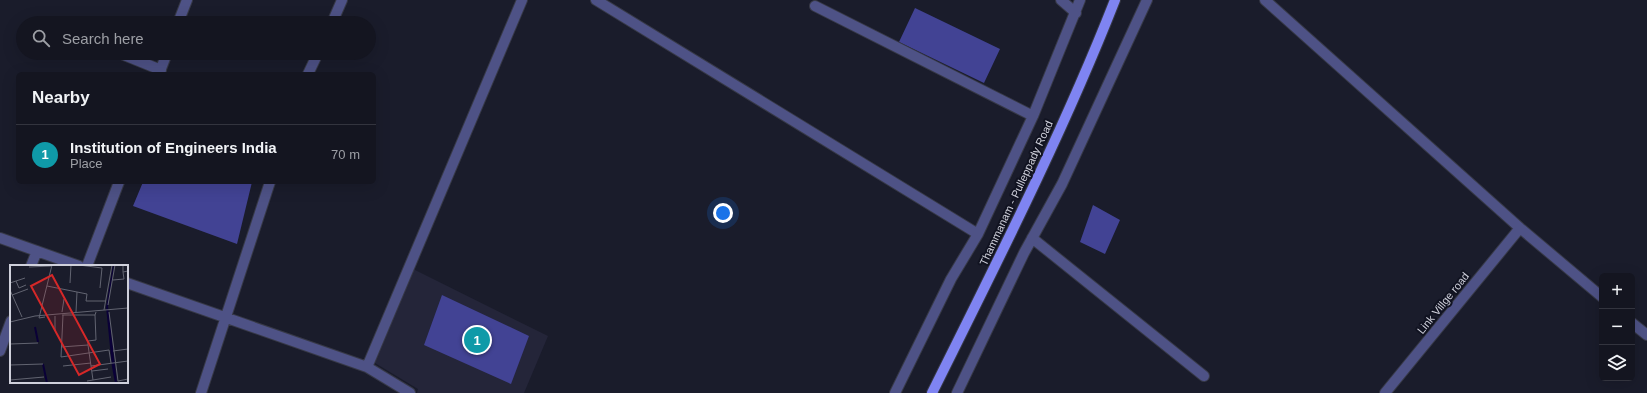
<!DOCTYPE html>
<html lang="en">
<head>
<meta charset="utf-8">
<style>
	body { margin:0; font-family:Arial,sans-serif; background:#21222d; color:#f1f3f6 }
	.controls { position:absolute; right:12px; bottom:12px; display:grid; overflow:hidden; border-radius:6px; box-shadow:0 4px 16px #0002 }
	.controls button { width:36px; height:36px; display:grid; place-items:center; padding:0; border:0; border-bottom:1px solid #33343e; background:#141520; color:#f1f3f6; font:20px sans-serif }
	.you { position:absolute; left:723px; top:213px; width:14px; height:14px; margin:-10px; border:3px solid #fff; border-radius:50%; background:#1a73e8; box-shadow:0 0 0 6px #1a73e833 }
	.badge { display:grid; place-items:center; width:26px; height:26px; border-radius:50%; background:#cfb837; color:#fff; font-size:13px; font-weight:700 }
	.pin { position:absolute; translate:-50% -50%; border:2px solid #fff; box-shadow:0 1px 4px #0006 }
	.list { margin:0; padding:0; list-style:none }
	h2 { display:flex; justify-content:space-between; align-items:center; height:52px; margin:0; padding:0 16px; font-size:17px }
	h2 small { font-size:13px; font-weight:400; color:#9d9fa5 }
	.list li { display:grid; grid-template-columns:26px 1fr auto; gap:12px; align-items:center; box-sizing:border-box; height:60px; padding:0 16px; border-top:1px solid #33343e }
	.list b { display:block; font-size:15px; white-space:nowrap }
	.list p { margin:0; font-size:13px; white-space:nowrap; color:#9d9fa5 }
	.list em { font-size:13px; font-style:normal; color:#9d9fa5 }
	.icon { flex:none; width:22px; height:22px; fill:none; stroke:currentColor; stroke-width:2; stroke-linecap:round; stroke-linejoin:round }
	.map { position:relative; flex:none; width:1647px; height:393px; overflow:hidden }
	.search { position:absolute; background:#141520; box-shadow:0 4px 16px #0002; left:16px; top:16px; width:360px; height:44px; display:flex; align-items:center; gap:10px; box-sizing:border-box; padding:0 14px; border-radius:22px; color:#9d9fa5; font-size:15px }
	.panel { position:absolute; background:#141520; box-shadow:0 4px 16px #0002; left:16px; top:72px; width:360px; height:112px; border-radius:6px }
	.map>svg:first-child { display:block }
	.built { fill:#242539 }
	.building { fill:#424394 }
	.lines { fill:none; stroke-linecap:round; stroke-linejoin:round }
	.minor-casing { stroke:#373947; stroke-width:12 }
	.major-casing { stroke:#373947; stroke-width:12 }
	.minor { stroke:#4e5286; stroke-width:10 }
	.major { stroke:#7f84f2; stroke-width:10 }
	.labels { text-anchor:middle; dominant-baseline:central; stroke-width:4; stroke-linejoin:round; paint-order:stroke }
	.street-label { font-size:11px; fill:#cfd0db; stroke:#111321 }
	.inset-river { fill:none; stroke:#0a0037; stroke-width:2 }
	.inset-road { fill:none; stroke:#626471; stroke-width:1 }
	.view { fill:#d62828; fill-opacity:0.15; stroke:#d62828; stroke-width:2 }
	.inset-edge { fill:none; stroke:#cfd0db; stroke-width:2 }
</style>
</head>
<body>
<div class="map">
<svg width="1647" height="393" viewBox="0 0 1647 393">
	<rect width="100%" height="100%" fill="#1a1c2b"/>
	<!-- built -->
	<path class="built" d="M409,267L548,336L524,393H417L418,389L370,360Z"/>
	<!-- building -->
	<path class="building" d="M915,8L1000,49L984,83L899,42Z
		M143,182H252L237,244L133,206Z
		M1093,205L1120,220L1105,254L1080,242Z
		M442,295L529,336L511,384L424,345Z"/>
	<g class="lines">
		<defs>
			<path id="minor" d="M596,0L978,234
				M1061,0L1076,13
				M1265,0L1520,228L1602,297
				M815,6L1033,116
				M42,22L46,23
				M178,23L187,0
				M332,23L342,0
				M119,53L161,70
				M159,74L167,53
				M308,74L318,53
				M0,238L79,266
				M1032,238L1204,376
				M31,266L37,251
				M87,266L119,182
				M127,283L367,367L410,393
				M1632,323L1647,335
				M0,351L11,321
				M367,367L522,0
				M201,393L270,182
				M895,393L951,279L978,234L1033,116L1080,0
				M957,393L1024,253L1062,184L1147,0
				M1385,393L1520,228"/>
			<path id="major" d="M932,393C996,264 1062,135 1115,0"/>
		</defs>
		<!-- minor casing -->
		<use href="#minor" class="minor-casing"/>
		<!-- major casing -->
		<use href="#major" class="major-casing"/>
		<!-- minor -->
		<use href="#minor" class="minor"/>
		<!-- major -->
		<use href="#major" class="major"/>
	</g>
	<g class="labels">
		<!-- street labels -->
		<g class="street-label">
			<text transform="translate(1016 193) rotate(-65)">Thammanam - Pulleppady Road</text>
			<text transform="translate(1443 303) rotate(-51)">Link Villge road</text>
		</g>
	</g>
	<!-- overview -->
	<g transform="translate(10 265)">
		<rect width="118" height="118" fill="#1a1c2b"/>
		<path d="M103,0H104L98,41L107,118H105L102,102L96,42Z" fill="#0a0037"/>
		<path class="inset-river" d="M25,62L28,77M33,99L37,118"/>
		<path class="inset-road" d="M69,0L92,3L90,23M113,0V7L118,6M19,2L42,1M103,15L114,14L113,7M6,16L9,23L16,20M0,18L15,13M60,18L61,0M37,21L67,27L66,47M0,25L12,52M67,27L77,29L76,36H96M2,30L18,24M98,40L105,0M94,45L102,0M52,47L54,34M99,47L108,116L118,114M52,50H85L86,47M53,50L51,92L99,85L101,98M45,51V66M35,52L29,53L42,0M0,57L25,51L118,43M0,79L28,78M51,82L78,80M103,86L118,84M0,100L33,99M53,101L81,98M81,101L118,96M82,106L98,104M0,115L34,112M83,115L78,80V76L86,75L85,50M77,116L101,112"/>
		<path class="view" d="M42,10L90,99L69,110L21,21Z"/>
		<rect width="118" height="118" class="inset-edge"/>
	</g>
</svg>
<div class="controls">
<button>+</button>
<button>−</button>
<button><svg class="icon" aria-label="layers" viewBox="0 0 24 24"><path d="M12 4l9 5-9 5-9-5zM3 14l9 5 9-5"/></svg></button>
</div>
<div class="you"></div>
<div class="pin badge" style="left:477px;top:340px;background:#0f9aa8">1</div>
<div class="search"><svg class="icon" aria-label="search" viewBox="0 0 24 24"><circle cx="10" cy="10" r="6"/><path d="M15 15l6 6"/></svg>Search here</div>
<section class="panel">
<h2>Nearby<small></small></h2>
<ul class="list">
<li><span class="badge" style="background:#0f9aa8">1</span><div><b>Institution of Engineers India</b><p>Place</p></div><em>70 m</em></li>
</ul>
</section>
</div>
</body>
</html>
